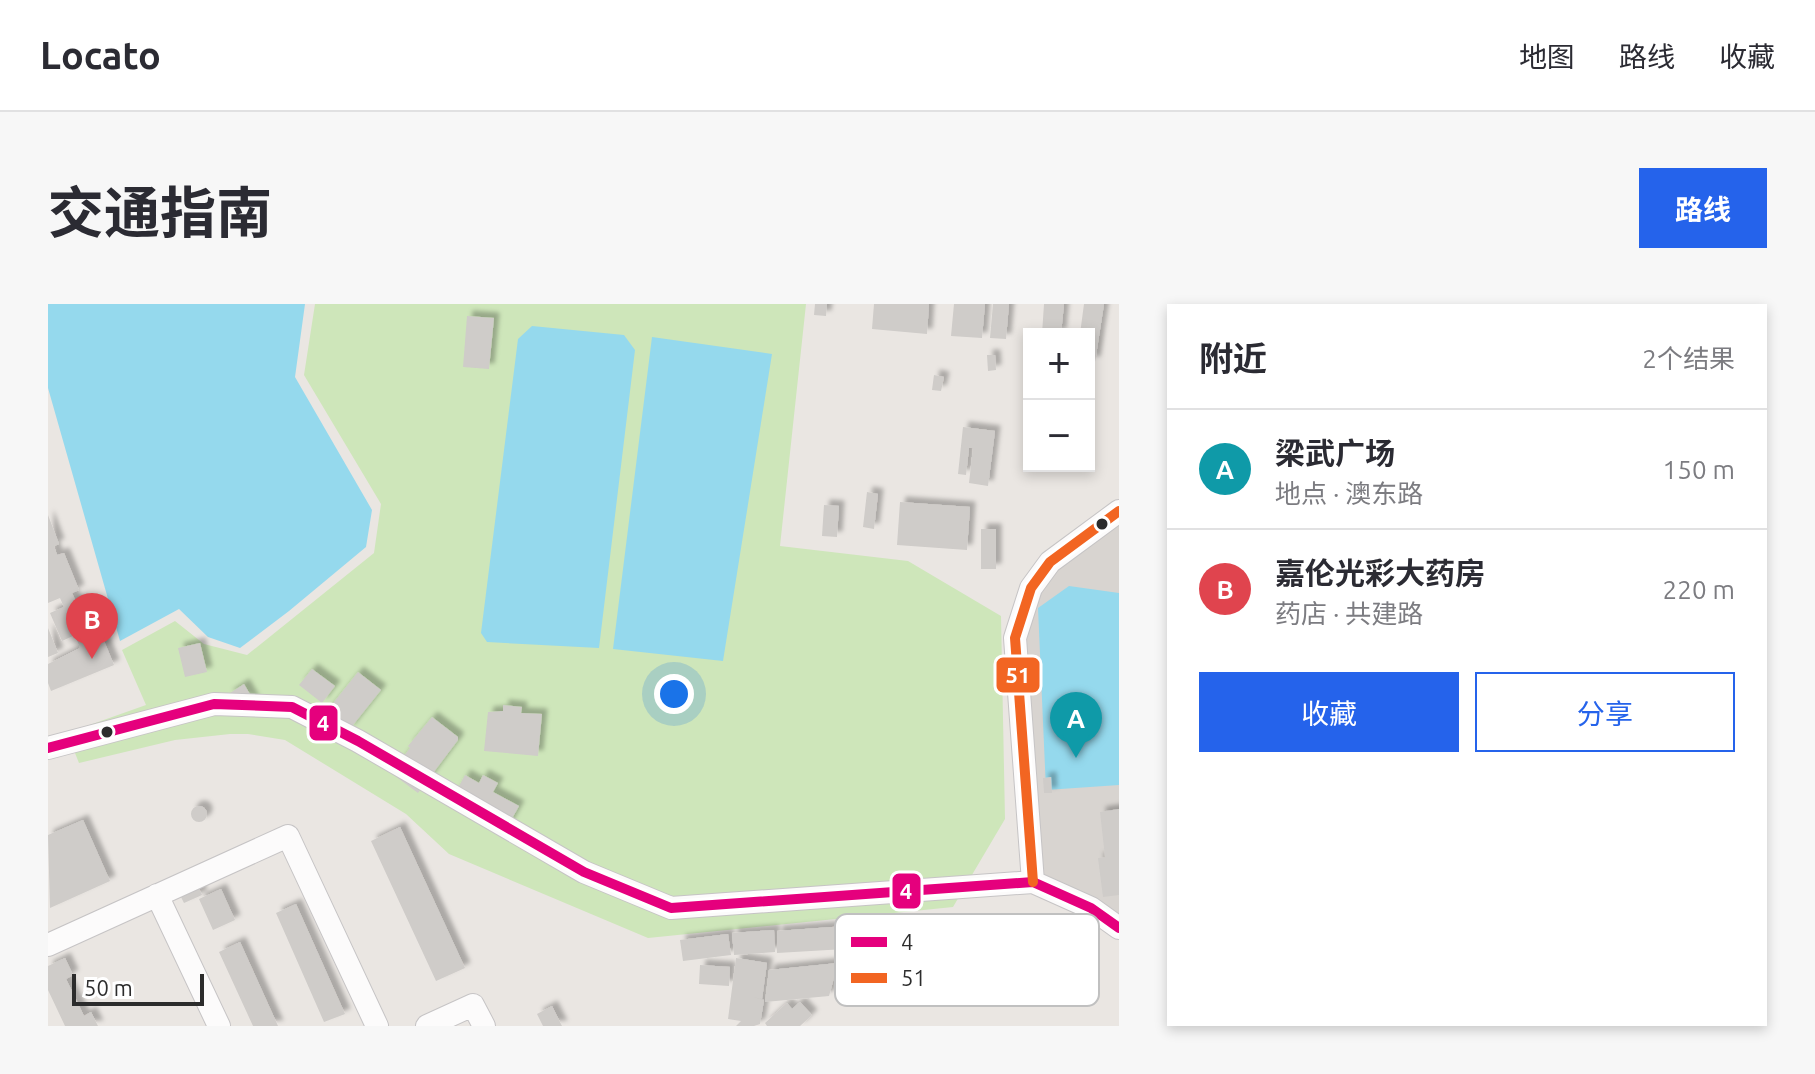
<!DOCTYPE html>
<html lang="zh">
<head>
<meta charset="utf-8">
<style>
	body { margin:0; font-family:Ubuntu,"Noto Sans SC",sans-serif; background:#f7f7f7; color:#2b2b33 }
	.controls { position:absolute; right:24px; top:24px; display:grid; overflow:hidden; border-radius:0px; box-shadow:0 4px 12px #0003 }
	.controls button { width:72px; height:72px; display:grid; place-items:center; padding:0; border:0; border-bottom:2px solid #e1e1e2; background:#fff; color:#2b2b33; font:40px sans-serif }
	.scale { position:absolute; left:24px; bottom:20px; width:132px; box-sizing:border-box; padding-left:8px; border:4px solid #2c2c2c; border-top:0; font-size:22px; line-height:28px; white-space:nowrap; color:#2c2c2c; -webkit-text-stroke:6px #fff; paint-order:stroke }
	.you { position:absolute; left:626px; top:390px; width:28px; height:28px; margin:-20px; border:6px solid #fff; border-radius:50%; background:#1a73e8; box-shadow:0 0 0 12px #1a73e833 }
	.badge { display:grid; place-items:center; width:52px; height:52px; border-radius:50%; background:#2563eb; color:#fff; font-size:26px; font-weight:700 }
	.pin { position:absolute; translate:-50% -66px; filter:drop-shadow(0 2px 4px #0008) }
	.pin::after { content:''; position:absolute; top:42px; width:28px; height:24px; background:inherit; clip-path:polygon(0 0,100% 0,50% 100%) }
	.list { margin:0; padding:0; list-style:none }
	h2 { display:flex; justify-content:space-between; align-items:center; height:104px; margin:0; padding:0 32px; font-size:34px }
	h2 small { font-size:26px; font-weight:400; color:#7c7c81 }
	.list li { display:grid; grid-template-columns:52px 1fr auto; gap:24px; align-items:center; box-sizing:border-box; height:120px; padding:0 32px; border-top:2px solid #e1e1e2 }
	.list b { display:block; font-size:30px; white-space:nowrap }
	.list p { margin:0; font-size:26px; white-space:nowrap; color:#7c7c81 }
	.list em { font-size:26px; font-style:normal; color:#7c7c81 }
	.actions { display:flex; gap:16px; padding:24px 32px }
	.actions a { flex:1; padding:18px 0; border:2px solid #2563eb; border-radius:0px; text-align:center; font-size:28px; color:#2563eb }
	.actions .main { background:#2563eb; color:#fff }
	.map { position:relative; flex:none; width:1071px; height:722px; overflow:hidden; border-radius:0px }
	header { display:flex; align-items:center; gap:48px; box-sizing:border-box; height:112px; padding:0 40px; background:#fff; border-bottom:2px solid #e1e1e2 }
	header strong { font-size:38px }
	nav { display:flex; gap:44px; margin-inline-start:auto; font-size:28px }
	.intro { display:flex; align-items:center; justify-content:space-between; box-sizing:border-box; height:192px; padding:0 48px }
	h1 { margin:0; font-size:56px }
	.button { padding:20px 36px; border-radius:0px; background:#2563eb; color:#fff; font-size:28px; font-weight:700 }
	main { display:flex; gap:48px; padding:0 48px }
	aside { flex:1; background:#fff; border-radius:0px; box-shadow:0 4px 12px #0003 }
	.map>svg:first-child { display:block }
	.green { fill:#cee6ba }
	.plaza { fill:#d8d4d0 }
	.water { fill:#95d9ed }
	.building { fill:#cfccc9; filter:url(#shadow) }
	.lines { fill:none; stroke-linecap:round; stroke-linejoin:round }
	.minor-casing { stroke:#c6c4c5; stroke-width:24 }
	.minor { stroke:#fcfbfb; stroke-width:22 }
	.bus-1-casing { stroke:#fff; stroke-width:16 }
	.bus-2-casing { stroke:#fff; stroke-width:16 }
	.bus-1 { stroke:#e5007d; stroke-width:10 }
	.bus-2 { stroke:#f26522; stroke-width:10 }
	.bus-dot { fill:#2c2c2c; stroke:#fff; stroke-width:3 }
	.key { fill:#fff; stroke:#c0c0c0; stroke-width:2 }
	.key-label { font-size:22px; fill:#2c2c2c }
	.line-badge { stroke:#fff; stroke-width:3 }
	.badge-label { font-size:22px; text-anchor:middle; font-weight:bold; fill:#fff }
</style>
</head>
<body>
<header>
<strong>Locato</strong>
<nav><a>地图</a><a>路线</a><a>收藏</a></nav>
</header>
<div class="intro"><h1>交通指南</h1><a class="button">路线</a></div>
<main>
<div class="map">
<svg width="1071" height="722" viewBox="0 0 1071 722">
	<defs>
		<filter id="shadow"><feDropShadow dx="5.5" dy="-5.5" stdDeviation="2" flood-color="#0004"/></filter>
	</defs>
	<rect width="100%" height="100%" fill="#eae6e2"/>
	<!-- green -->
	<path class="green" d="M267,0H758L732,242L860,257L953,312L957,515L905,603L600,634L401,550L358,510L237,436L200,430H182L127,436L31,459L19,429L98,401L74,346L127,317L156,340L199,351L326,249L333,200L256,71Z"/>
	<!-- plaza -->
	<path class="plaza" d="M1071,219V615L993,573L978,335L991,290L1006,267Z"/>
	<!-- water -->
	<path class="water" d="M0,0H257L247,73L324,206L318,243L241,307L192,344L160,333L131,305L72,337L0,84Z
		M484,22L576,31L587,46L551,344L439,338L433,329L470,35Z
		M604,33L724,50L675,357L565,345Z
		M1021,282L1071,289V481L998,486L990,304Z"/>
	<!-- building -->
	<path class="building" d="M767,0H779L778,12L766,11Z
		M826,0H881L879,30L824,25Z
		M906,0H937L934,34L903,32Z
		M945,0H961L958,35L942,34Z
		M996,0H1016L1013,30H994Z
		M1036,0H1056L1047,58L1041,57V30H1032Z
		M419,12L446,14L441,65L415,63Z
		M939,51H947L948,66L940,67Z
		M886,71L896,73L893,87L884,86Z
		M915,123L947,127L940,182L921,179L925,144H921L918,171L910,170Z
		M819,188L830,190L826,225L815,223Z
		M852,198L922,203L919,246L849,241Z
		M776,201L791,202L789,233L774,232Z
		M0,211L11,240L6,242L9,251L16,249L31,286L24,289L28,298L33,296L45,324L39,326L45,342L56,337L66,361L3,387L0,379V360L32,344L27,331L14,337L2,309L16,303L12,294L0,299Z
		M933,225H948V265H933Z
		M0,324L10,349L0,353Z
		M152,339L159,368L137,373L130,344Z
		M264,365L287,382L274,399L251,381Z
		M310,368L333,386L301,426L278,408Z
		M196,380L207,399L179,391Z
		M455,401L474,403L473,409L494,410L490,452L436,447L440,408L455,407Z
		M384,413L410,433V436L370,489L343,469L362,444L360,442Z
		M417,471L431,479L435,471L450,479L445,488L471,502L457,527L403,497Z
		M1003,473L1004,489H996L995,474Z
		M143 510a8 8 0 1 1 16 0a8 8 0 1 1-16 0Z
		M1071,505V591L1055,593L1050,554L1057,553L1052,508Z
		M35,516L62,577L2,604L0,531Z
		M352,523L417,664L388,677L323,537Z
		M148,578L154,591L136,599L130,587Z
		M173,585L187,616L165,626L151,595Z
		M248,600L297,710L276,718L228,609Z
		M798,622L834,627L820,675L801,669L807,649L797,645L729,649V627Z
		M726,626L727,648L686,651L684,629Z
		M680,630L683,651L635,657L632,636Z
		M192,638L230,722H205L171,648Z
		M17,654L25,671L18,675L36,712L43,708L50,722H17L0,686V662Z
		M688,654L719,659L714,695L705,693L716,696L712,720L706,722H688L693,717L680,715Z
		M790,659L781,692L717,698L721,666Z
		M652,661L682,663L681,682L651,680Z
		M928,682L934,691L916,703L910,694Z
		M752,698L764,711L752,722H719L717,719L739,699L744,705Z
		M504,702L514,722H495L489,710Z"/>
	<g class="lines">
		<defs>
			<path id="minor" d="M0,444L166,400L244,403L310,437L536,568L623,604L985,578L1043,604L1071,624
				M985,578L967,334L983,284L1002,258L1071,207
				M109,591L171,722
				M0,641L240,532L329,722
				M379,722L425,701L436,722"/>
		</defs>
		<!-- minor casing -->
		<use href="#minor" class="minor-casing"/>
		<!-- minor -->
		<use href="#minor" class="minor"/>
		<defs>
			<path id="bus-1" d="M0,444L166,400L244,403L310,437L536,568L623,604L985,578L1043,604L1071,624"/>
			<path id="bus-2" d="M985,578L967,334L983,284L1002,258L1071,207"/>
		</defs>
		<!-- bus-1 casing -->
		<use href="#bus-1" class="bus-1-casing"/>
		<!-- bus-2 casing -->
		<use href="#bus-2" class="bus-2-casing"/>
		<!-- bus-1 -->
		<use href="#bus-1" class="bus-1"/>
		<!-- bus-2 -->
		<use href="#bus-2" class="bus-2"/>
	</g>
	<!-- markers -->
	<g class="bus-dot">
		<circle cx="1054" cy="220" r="7"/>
		<circle cx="59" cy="428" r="7"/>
	</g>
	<!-- legend -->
	<rect x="787" y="610" width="264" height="92" rx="12" class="key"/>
	<rect x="803" y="633" width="36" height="10" fill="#e5007d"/>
	<rect x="803" y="669" width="36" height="10" fill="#f26522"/>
	<g class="key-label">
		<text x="853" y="646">4</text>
		<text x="853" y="682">51</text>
	</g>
	<g class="line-badge">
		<rect x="947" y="352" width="46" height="38" rx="8" fill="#f26522"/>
		<rect x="260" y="400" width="31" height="38" rx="8" fill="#e5007d"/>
		<rect x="843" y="568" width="31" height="38" rx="8" fill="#e5007d"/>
	</g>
	<g class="badge-label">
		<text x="970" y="379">51</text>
		<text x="275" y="427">4</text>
		<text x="858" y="595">4</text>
	</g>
</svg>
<div class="controls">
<button>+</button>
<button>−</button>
</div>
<div class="scale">50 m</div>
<div class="you"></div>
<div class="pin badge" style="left:1028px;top:454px;background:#0f9aa8">A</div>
<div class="pin badge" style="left:44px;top:355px;background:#e0444e">B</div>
</div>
<aside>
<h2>附近<small>2个结果</small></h2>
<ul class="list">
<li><span class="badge" style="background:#0f9aa8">A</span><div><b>梁武广场</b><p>地点 · 澳东路</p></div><em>150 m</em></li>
<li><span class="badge" style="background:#e0444e">B</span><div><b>嘉伦光彩大药房</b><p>药店 · 共建路</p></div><em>220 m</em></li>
</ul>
<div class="actions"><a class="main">收藏</a><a>分享</a></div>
</aside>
</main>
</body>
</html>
